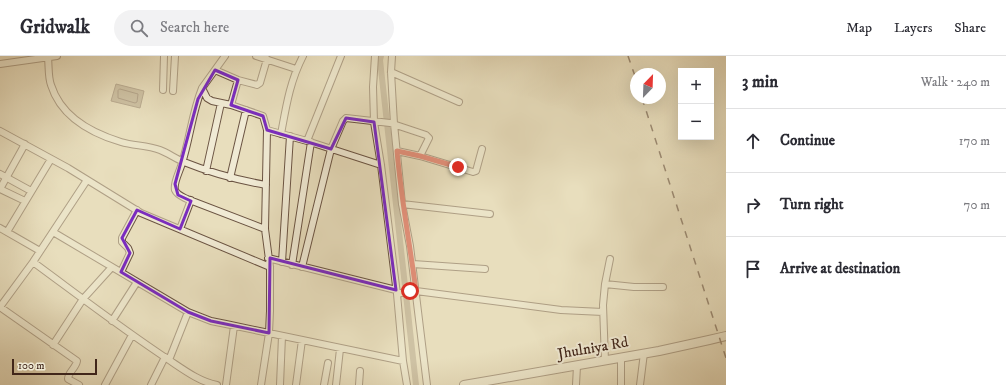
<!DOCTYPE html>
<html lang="en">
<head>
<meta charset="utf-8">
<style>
	body { margin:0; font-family:"IM FELL DW Pica",serif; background:#f2f2f3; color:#2b2b33 }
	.controls { position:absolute; right:12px; top:12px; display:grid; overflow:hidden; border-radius:0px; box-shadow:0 4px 16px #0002 }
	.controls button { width:36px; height:36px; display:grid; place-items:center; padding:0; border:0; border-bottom:1px solid #e1e1e2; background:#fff; color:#2b2b33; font:20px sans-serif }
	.compass { position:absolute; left:630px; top:12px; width:36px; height:36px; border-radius:50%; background:#fff; box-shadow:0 4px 16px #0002; rotate:23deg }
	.scale { position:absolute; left:12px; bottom:10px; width:85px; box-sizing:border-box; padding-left:4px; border:2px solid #41261a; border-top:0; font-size:11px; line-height:14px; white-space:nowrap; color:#41261a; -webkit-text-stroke:3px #f0ead4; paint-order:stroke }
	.stop { position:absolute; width:12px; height:12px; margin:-9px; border:3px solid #d93025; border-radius:50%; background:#fff }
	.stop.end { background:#d93025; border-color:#fff; box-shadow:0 1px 4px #0008 }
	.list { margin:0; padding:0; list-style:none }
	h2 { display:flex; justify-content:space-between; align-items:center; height:52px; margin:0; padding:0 16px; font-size:17px }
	h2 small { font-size:13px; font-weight:400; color:#7c7c81 }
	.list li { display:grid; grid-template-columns:26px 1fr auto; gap:12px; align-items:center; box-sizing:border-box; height:64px; padding:0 16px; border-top:1px solid #e1e1e2 }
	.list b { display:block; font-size:15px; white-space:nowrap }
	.list em { font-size:13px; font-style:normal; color:#7c7c81 }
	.icon { flex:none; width:22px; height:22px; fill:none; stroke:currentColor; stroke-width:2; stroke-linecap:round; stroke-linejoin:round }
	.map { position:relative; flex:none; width:726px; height:329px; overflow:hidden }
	header { display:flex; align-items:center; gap:24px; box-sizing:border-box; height:56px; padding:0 20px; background:#fff; border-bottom:1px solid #e1e1e2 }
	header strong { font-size:19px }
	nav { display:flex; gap:22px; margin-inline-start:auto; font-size:14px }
	.search { width:280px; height:36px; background:#f2f2f3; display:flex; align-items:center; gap:10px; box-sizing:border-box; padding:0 14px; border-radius:22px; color:#7c7c81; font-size:15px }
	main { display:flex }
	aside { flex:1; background:#fff }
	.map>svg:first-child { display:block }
	.water { fill:#af9f86; stroke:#836f5b }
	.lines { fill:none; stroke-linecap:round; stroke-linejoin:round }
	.shore { stroke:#786250; stroke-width:1 }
	.canal { stroke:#af9f86; stroke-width:6 }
	.minor-casing { stroke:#6b5443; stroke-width:8 }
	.tertiary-casing { stroke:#6b5443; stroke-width:10 }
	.minor { stroke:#f0ead4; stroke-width:6 }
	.tertiary { stroke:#f0ead4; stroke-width:8 }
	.rail { stroke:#41261a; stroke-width:1.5; stroke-dasharray:7 7; stroke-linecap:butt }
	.route { stroke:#d93025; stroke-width:5 }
	.marked { fill:none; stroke:#7b2cbf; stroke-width:3; stroke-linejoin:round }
	.labels { text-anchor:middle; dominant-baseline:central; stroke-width:4; stroke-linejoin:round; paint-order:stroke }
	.street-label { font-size:15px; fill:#41261a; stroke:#f0ead4 }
</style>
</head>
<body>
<header>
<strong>Gridwalk</strong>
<div class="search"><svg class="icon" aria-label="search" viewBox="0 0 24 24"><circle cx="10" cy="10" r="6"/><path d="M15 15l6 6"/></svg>Search here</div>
<nav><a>Map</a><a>Layers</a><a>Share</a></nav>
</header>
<main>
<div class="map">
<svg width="726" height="329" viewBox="0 0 726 329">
	<rect width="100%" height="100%" fill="#e8debd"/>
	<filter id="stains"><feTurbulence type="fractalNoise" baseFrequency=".005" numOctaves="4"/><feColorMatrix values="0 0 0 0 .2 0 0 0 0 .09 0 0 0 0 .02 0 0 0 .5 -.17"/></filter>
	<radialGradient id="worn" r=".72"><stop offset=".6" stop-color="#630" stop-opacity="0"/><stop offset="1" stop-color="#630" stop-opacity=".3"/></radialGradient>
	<!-- water -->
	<path class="water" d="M116,28L144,35L140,52L111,45Z"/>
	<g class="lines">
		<!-- shore -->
		<path class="shore" d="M120,33L138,38L137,46L135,47L118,42V35Z"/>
		<!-- canal -->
		<path class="canal" d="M381,0L380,4L416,329"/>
		<defs>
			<path id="minor" d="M225,0L202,32L207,42L212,45L231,49L263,60L267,74L265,173L270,211V255L269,277L261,329
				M256,0L296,13
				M375,0L373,31L374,66L381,109L397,238L403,305L407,329
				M392,0L391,16L394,68L402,148L410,190L427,329
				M48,2C49,11 48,21 51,29C61,61 91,77 121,86C134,90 147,89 160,94C168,97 176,103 184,106C211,117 238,124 266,129
				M0,8L57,0
				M215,14L238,24L257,29L260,27L267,3
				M391,16L459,46
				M202,32C192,57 190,82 182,107C180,115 173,127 175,134C177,139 183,141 187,143L265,173
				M163,34L164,0
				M173,35L175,0
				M231,49L238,24
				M267,74L307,85L381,109
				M0,75L68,112L141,157L270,211
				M281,78C286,51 290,25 303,0
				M307,85L341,0
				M397,95L420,100L473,116L476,115L482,93
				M206,115L221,47
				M0,118L31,135
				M230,122L246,54
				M0,133L25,88
				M0,133L25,145
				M402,148L490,158
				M0,172L40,195
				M180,173L191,144
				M7,176L51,103
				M53,176L188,256L211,265L226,268L403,305
				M268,202L396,234
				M33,206C78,239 122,273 169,304C184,314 200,326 217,329
				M282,206L290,80
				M413,208L485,213
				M292,209L311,86
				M302,211L331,93L343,65L346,62L390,67L426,79L429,82L420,100
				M121,216L130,197L128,192L122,186V182L137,154
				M605,228L634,231H663
				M397,238L410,235H416L561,254L603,256
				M0,251L33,206L87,124
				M0,251L77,305C76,312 68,316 68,323L79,329
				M112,265L137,226
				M53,289L83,243L112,211
				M621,301V329
				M169,304L188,256
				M605,305L603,249L605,228L610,203
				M105,329L132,279
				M151,329L165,301
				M226,329L234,270
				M280,329L282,280
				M296,329L302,284
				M324,329L328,307
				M336,329L340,293
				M359,329L360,315
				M576,329L577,310
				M640,329L644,297"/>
			<path id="tertiary" d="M464,329L659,295L709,284L726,280"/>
		</defs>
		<!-- minor casing -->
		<use href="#minor" class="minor-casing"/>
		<!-- tertiary casing -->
		<use href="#tertiary" class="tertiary-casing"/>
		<!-- minor -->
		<use href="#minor" class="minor"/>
		<!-- tertiary -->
		<use href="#tertiary" class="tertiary"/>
		<!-- rail -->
		<path class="rail" d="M628,0L636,23
			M642,42L726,302"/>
	</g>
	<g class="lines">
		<!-- route -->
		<path class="route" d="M410,235H416C410,189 401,142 397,95L420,100L458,111"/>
	</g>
	<!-- marked area -->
	<path d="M0 0H726V329H0ZM215,14L238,24L231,49L263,60L267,74L331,93L346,62L374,66L396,234L270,202L269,277L211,265L188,256L121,216L130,197L122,182L137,154L180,173L191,145L178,139L175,128L198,43Z" fill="#e8debd" fill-opacity=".55" fill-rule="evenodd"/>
	<path class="marked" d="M215,14L238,24L231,49L263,60L267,74L331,93L346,62L374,66L396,234L270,202L269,277L211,265L188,256L121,216L130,197L122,182L137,154L180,173L191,145L178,139L175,128L198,43Z"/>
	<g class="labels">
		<!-- street labels -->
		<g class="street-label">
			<text transform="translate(593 292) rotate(-10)">Jhulniya Rd</text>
		</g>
	</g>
	<rect width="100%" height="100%" filter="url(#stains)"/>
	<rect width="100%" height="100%" fill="url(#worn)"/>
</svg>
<div class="controls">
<button>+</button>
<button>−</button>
</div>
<svg class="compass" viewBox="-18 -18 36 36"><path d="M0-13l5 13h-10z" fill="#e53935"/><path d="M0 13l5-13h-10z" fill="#7c7c81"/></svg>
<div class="scale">100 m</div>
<div class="stop" style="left:410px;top:235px"></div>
<div class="stop end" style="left:458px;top:111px"></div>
</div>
<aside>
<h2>3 min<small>Walk · 240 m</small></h2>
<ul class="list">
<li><svg class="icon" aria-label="ahead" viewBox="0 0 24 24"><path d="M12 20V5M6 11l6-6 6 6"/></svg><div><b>Continue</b></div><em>170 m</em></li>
<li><svg class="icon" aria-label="right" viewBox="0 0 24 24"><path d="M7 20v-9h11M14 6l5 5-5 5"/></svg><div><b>Turn right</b></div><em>70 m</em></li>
<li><svg class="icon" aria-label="arrive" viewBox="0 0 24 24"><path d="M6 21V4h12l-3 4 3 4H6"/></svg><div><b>Arrive at destination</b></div></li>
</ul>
</aside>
</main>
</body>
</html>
